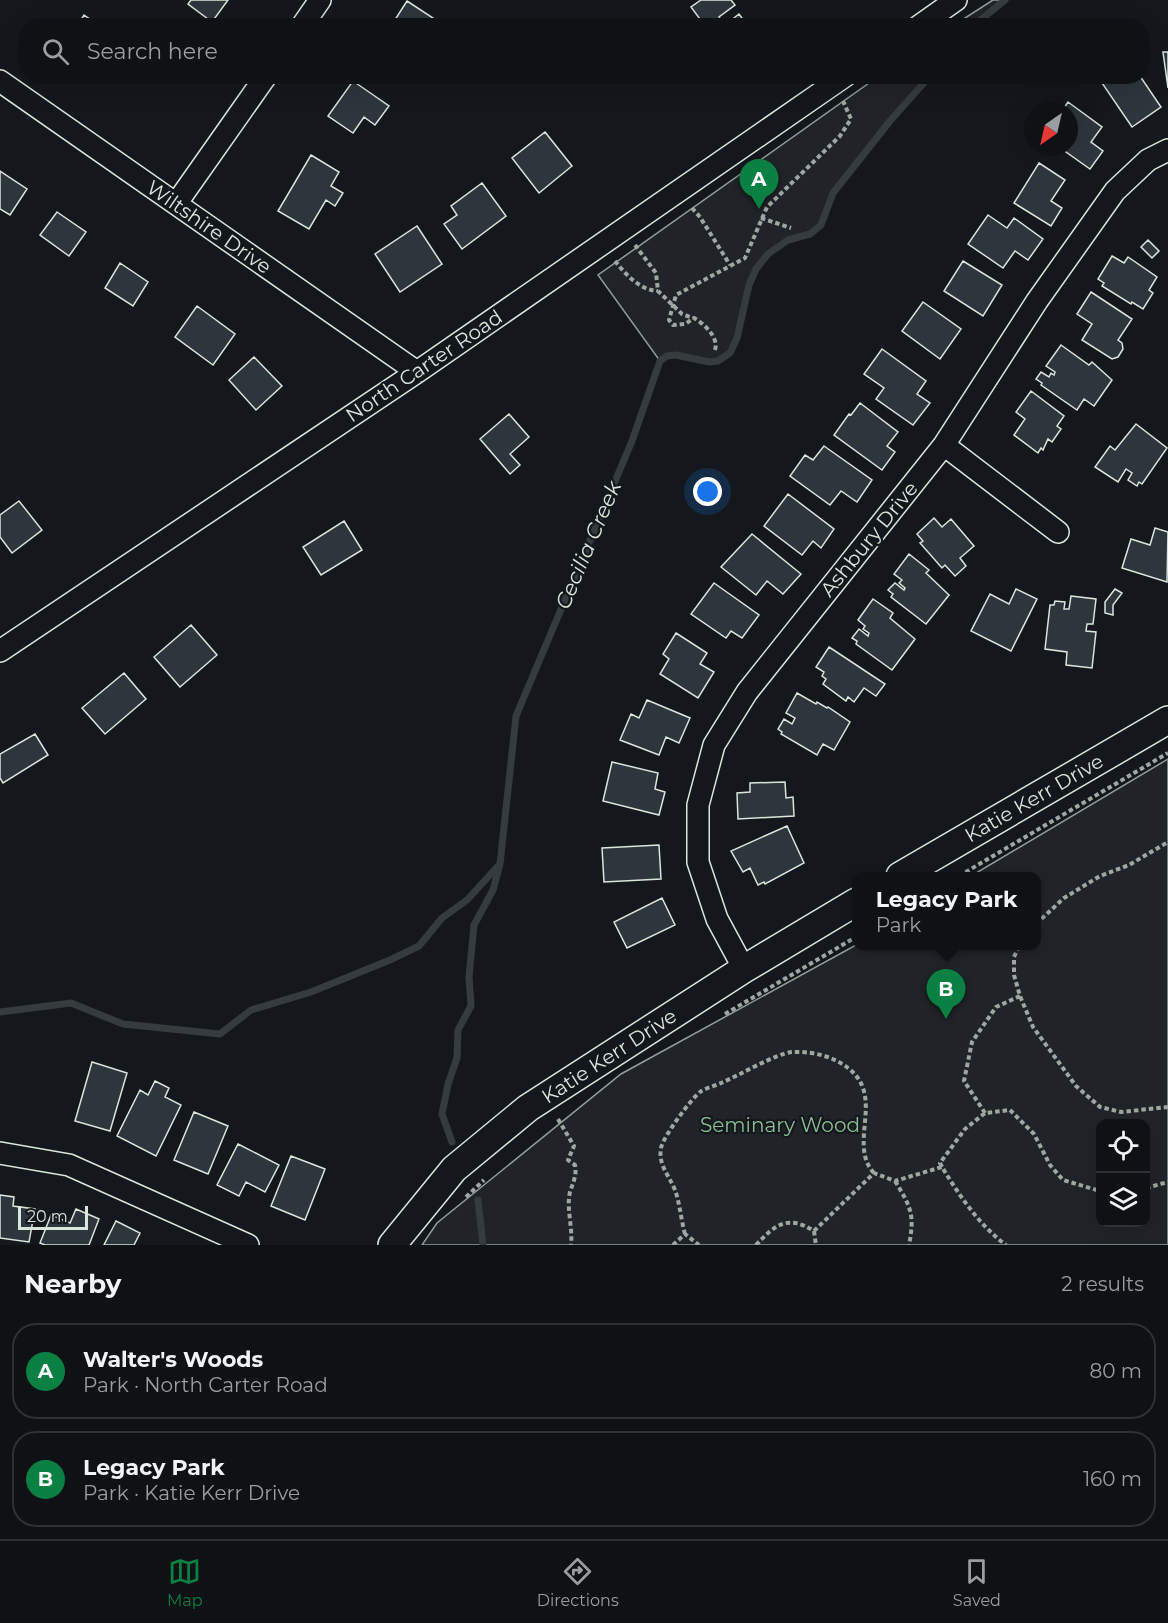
<!DOCTYPE html>
<html lang="en">
<head>
<meta charset="utf-8">
<style>
	body { margin:0; font-family:Montserrat,sans-serif; background:#181b1e; color:#f1f3f6 }
	.controls { position:absolute; right:18px; bottom:18px; display:grid; overflow:hidden; border-radius:12px; box-shadow:0 6px 24px #0002 }
	.controls button { width:54px; height:54px; display:grid; place-items:center; padding:0; border:0; border-bottom:2px solid #2f3234; background:#0f1215; color:#f1f3f6; font:30px sans-serif }
	.compass { position:absolute; left:1024px; top:102px; width:54px; height:54px; border-radius:50%; background:#0f1215; box-shadow:0 6px 24px #0002; rotate:214deg }
	.scale { position:absolute; left:18px; bottom:15px; width:70px; box-sizing:border-box; padding-left:6px; border:3px solid #d8e6dc; border-top:0; font-size:16px; line-height:21px; white-space:nowrap; color:#d8e6dc; -webkit-text-stroke:4px #14181c; paint-order:stroke }
	.you { position:absolute; left:708px; top:492px; width:21px; height:21px; margin:-15px; border:4px solid #fff; border-radius:50%; background:#1a73e8; box-shadow:0 0 0 9px #1a73e833 }
	.badge { display:grid; place-items:center; width:39px; height:39px; border-radius:50%; background:#0b8043; color:#fff; font-size:20px; font-weight:700 }
	.pin { position:absolute; translate:-50% -50px; filter:drop-shadow(0 2px 3px #0008) }
	.pin::after { content:''; position:absolute; top:32px; width:21px; height:18px; background:inherit; clip-path:polygon(0 0,100% 0,50% 100%) }
	.popup { position:absolute; left:852px; top:872px; width:189px; height:78px; box-sizing:border-box; display:grid; place-content:center; border-radius:12px; background:#0f1215; filter:drop-shadow(0 2px 4px #0005); font-size:20px; white-space:nowrap; color:#9b9ea0 }
	.popup b { font-size:22px; color:#f1f3f6 }
	.popup::after { content:''; position:absolute; left:50%; top:100%; margin-left:-12px; border:12px solid transparent; border-top-color:#0f1215 }
	.list { margin:0; padding:0; list-style:none }
	h2 { display:flex; justify-content:space-between; align-items:center; height:78px; margin:0; padding:0 24px; font-size:26px }
	h2 small { font-size:20px; font-weight:400; color:#9b9ea0 }
	.list li { display:grid; grid-template-columns:39px 1fr auto; gap:18px; align-items:center; box-sizing:border-box; height:96px; margin:0 12px 12px; padding:0 12px; border:2px solid #2f3234; border-radius:24px }
	.list b { display:block; font-size:22px; white-space:nowrap }
	.list p { margin:0; font-size:20px; white-space:nowrap; color:#9b9ea0 }
	.list em { font-size:20px; font-style:normal; color:#9b9ea0 }
	.icon { flex:none; width:33px; height:33px; fill:none; stroke:currentColor; stroke-width:2; stroke-linecap:round; stroke-linejoin:round }
	.map { position:relative; flex:none; width:1168px; height:1245px; overflow:hidden }
	.search { position:absolute; background:#0f1215; box-shadow:0 6px 24px #0002; left:18px; right:18px; top:18px; height:66px; display:flex; align-items:center; gap:15px; box-sizing:border-box; padding:0 21px; border-radius:24px; color:#9b9ea0; font-size:22px }
	.sheet { height:294px; background:#0f1215 }
	nav { display:flex; justify-content:space-around; align-items:center; box-sizing:border-box; height:84px; border-top:2px solid #2f3234; background:#0f1215; font-size:16px; color:#9b9ea0 }
	nav a { display:grid; justify-items:center; gap:3px }
	nav .on { color:#0b8043 }
	.map>svg:first-child { display:block }
	.green { fill:#202428; stroke:#939e99; stroke-width:1.5; fill-rule:evenodd }
	.lines { fill:none; stroke-linecap:round; stroke-linejoin:round }
	.stream { stroke:#363b3e; stroke-width:7 }
	.building { fill:#2c363c; stroke:#d8e6dc; stroke-width:1.5 }
	.minor-casing { stroke:#d8e6dc; stroke-width:24 }
	.tertiary-casing { stroke:#d8e6dc; stroke-width:30 }
	.path { stroke:#9da8a2; stroke-width:4; stroke-dasharray:4.5 3; stroke-linecap:butt }
	.minor { stroke:#14181c; stroke-width:21 }
	.tertiary { stroke:#14181c; stroke-width:27 }
	.labels { text-anchor:middle; dominant-baseline:central; stroke-width:4.5; stroke-linejoin:round; paint-order:stroke }
	.street-label { font-size:20px; fill:#d8e6dc; stroke:#14181c }
	.park-label { font-size:20px; fill:#8ac095; stroke:#14181c }
	.water-label { font-size:21px; font-style:italic; fill:#d8e6dc; stroke:#14181c }
</style>
</head>
<body>
<div class="map">
<svg width="1168" height="1245" viewBox="0 0 1168 1245">
	<rect width="100%" height="100%" fill="#14181c"/>
	<!-- green -->
	<path class="green" d="M993,0H1005L973,25H954Z
		M879,76L930,77L890,121L833,193L821,225L810,234L788,240L768,254L756,269L749,285L737,338L730,353L720,360L709,362L676,355L667,356L660,361L598,275Z
		M1168,759V1245H422L437,1223L621,1074L856,945L1036,946V876H971ZM1100,1124H1146V1222H1100Z"/>
	<g class="lines">
		<!-- stream -->
		<path class="stream" d="M973,26L1005,0
			M0,1012L71,1003L123,1024L220,1034L251,1010L311,992L390,960L419,946L442,918L467,900L499,865
			M452,1142L442,1114L448,1084L457,1058L458,1030L471,1006L469,977L474,925L493,890L500,864L516,716L632,441L660,361L667,356L676,355L709,362L718,361L730,353L737,338L749,285L756,269L768,254L788,240L810,234L821,225L833,193L890,121L930,76
			M478,1200L483,1245"/>
	</g>
	<!-- building -->
	<path class="building" d="M191,0H228L212,22L188,4Z
		M701,0H731L735,5L719,17L725,25L739,14L748,26H705L691,7Z
		M407,1L433,18L429,26H391Z
		M84,15L100,26H77Z
		M1163,52H1168V88Z
		M1111,76H1140L1161,107L1132,127L1102,83Z
		M353,81L389,106L375,125L364,117L353,133L328,116Z
		M1068,102L1102,127L1091,142L1103,151L1090,169L1059,147H1069V111H1062Z
		M545,132L572,166L539,193L512,158Z
		M311,155L339,172L331,186L343,193L335,206L326,200L309,229L278,211Z
		M1039,163L1065,180L1051,201L1062,208L1051,226L1014,203Z
		M0,171L27,189L10,215L0,209Z
		M482,183L506,216L462,249L444,224L457,215L451,206Z
		M57,212L86,232L69,256L40,235Z
		M988,215L1007,228L1014,218L1043,239L1028,260L1015,251L1003,268L968,244Z
		M417,226L442,264L400,292L375,254Z
		M1148,240L1159,251L1152,258L1141,247Z
		M1112,256L1124,263L1128,257L1157,277L1149,290L1153,293L1143,309L1132,302L1131,304L1102,286L1104,283L1098,279Z
		M963,261L1002,285L983,316L944,291Z
		M120,263L148,282L133,306L105,288Z
		M1091,292L1132,319L1118,340L1122,343L1123,349L1118,357L1112,359L1082,340L1092,324L1077,314Z
		M923,302L961,329L940,359L902,331Z
		M197,306L235,334L213,365L175,337Z
		M1061,345L1089,365L1092,362L1112,380L1094,406L1084,399L1077,410L1041,385L1042,383L1036,379L1041,372L1049,377L1051,373L1054,375L1055,372L1046,366Z
		M882,349L926,381L917,394L930,403L913,425L876,399L884,388L864,374Z
		M254,357L282,386L256,410L229,380Z
		M1031,391L1064,416L1057,426L1061,429L1052,442L1048,439L1043,450L1041,448L1038,453L1014,435L1025,419L1016,412Z
		M860,403L898,432L887,446L895,452L882,470L834,435L849,414L851,415Z
		M509,414L529,437L510,454L520,465L510,474L480,439Z
		M1136,424L1167,448L1142,484L1139,482L1137,486L1128,480L1132,473L1126,469L1118,482L1095,467L1110,446L1115,450Z
		M824,446L872,480L857,502L841,491L830,505L790,476L805,455L813,460Z
		M788,494L834,529L821,548L813,541L802,555L764,526Z
		M19,501L42,530L12,553L0,537V515Z
		M934,518L942,527L951,519L974,546L960,558L966,566L955,576L945,565L942,568L920,543L923,541L917,534Z
		M344,521L362,550L321,575L303,547Z
		M1155,528L1168,532L1167,582L1122,568L1131,539L1150,545Z
		M752,534L801,574L783,594L767,581L756,595L721,567Z
		M909,554L929,570L926,573L949,595L926,624L891,597L893,594L888,590L895,583L904,590L905,588L899,583L902,580L894,574Z
		M714,583L759,615L742,638L731,631L726,638L691,614Z
		M1016,589L1037,599L1011,651L971,631L990,594L1009,604Z
		M1115,589L1122,593L1113,605V615L1105,613V602Z
		M1071,596L1096,599L1093,624H1087L1086,631L1096,632L1092,668L1066,665L1067,652L1045,649L1050,605H1054L1055,601L1065,602L1064,609H1069Z
		M873,599L893,613L890,618L915,639L892,670L856,644L857,641L852,638L859,629L868,636L869,633L863,629L865,626L858,620Z
		M191,625L217,655L180,687L154,657Z
		M676,633L707,653L700,664L714,672L698,698L660,674L669,659L663,654Z
		M829,647L885,684L876,696L864,688L854,702L848,697L846,701L823,684L826,679L822,676L824,672L816,667Z
		M124,673L146,699L105,734L82,708Z
		M797,693L816,704L817,702L827,708L828,707L850,722L834,750L823,744L817,755L781,734L782,732L778,729L784,719L792,724L795,718L786,713Z
		M647,700L690,718L679,743L666,737L659,755L620,740L631,714L639,718Z
		M35,734L48,755L3,783L0,778V754Z
		M612,762L658,773L655,789L665,792L659,815L603,801Z
		M785,782L786,798L793,797L794,816L738,819L737,793L750,792V783Z
		M787,826L804,863L765,884L764,882L758,885L750,868L743,872L731,851Z
		M659,845L661,879L604,882L602,848Z
		M662,898L675,925L627,948L614,922Z
		M92,1062L127,1073L110,1131L75,1121Z
		M155,1081L169,1088L165,1097L181,1105L156,1156L117,1136L140,1090L148,1095Z
		M194,1112L228,1126L208,1174L174,1160Z
		M238,1144L279,1165L265,1192L246,1182L239,1196L217,1185Z
		M291,1156L325,1169L305,1220L271,1206Z
		M0,1195L14,1197L13,1206L35,1209L29,1242L0,1238Z
		M76,1209L99,1219L89,1245H45L40,1243L51,1215L70,1223Z
		M116,1221L140,1233L134,1245H104Z"/>
	<g class="lines">
		<defs>
			<path id="minor" d="M302,26L320,0
				M919,26L956,0
				M0,81L417,372
				M176,204L266,76
				M944,445L1058,532
				M0,651L417,372L845,76
				M744,969L717,919L698,862V805L714,745L747,692L944,445L1037,301L1115,191L1148,160L1168,150
				M0,1153L69,1165L248,1245"/>
			<path id="tertiary" d="M900,876L1168,720
				M392,1245L454,1169L528,1108L744,969L856,902"/>
		</defs>
		<!-- minor casing -->
		<use href="#minor" class="minor-casing"/>
		<!-- tertiary casing -->
		<use href="#tertiary" class="tertiary-casing"/>
		<!-- path -->
		<path class="path" d="M692,208L700,217L730,265
			M761,218L791,228
			M635,245L656,273L658,291L682,314L693,318
			M615,261C626,275 640,290 658,291
			M715,350C719,337 704,324 694,318L685,324L673,325L669,320L676,295L745,258L767,207L840,136L851,119L843,101
			M959,876L1168,753
			M1036,924L1064,898L1100,876L1129,865L1168,842
			M1019,946L1014,957V975L1020,996L1033,1027L1076,1086L1100,1107L1121,1112L1168,1107
			M725,1014L856,937
			M985,1113L964,1081L972,1042L996,1007L1020,996
			M558,1119L574,1146L568,1160L575,1165C577,1176 573,1182 570,1192C566,1208 573,1227 571,1245
			M942,1167L940,1163L965,1129L985,1113L1010,1110L1034,1134L1050,1165L1063,1180L1100,1191
			M895,1181C911,1207 915,1215 909,1245
			M1146,1188L1168,1182
			M466,1197L484,1180
			M814,1231L816,1245
			M685,1234C681,1220 680,1204 675,1190C669,1175 658,1165 661,1148C663,1137 691,1099 700,1092C705,1088 715,1086 721,1083C738,1076 777,1053 792,1052C811,1051 833,1056 848,1068C886,1097 847,1144 874,1173
			M673,1245L685,1234L699,1245
			M756,1245C775,1225 787,1214 814,1231L874,1173L895,1181L942,1167C959,1195 979,1225 1006,1245"/>
		<!-- minor -->
		<use href="#minor" class="minor"/>
		<!-- tertiary -->
		<use href="#tertiary" class="tertiary"/>
	</g>
	<g class="labels">
		<!-- street labels -->
		<g class="street-label">
			<text transform="translate(209 227) rotate(35)">Wiltshire Drive</text>
			<text transform="translate(424 366) rotate(-34)">North Carter Road</text>
			<text transform="translate(869 539) rotate(-51)">Ashbury Drive</text>
			<text transform="translate(1034 798) rotate(-30)">Katie Kerr Drive</text>
			<text transform="translate(609 1056) rotate(-33)">Katie Kerr Drive</text>
		</g>
		<!-- park labels -->
		<g class="park-label">
			<text x="780" y="1125">Seminary Wood</text>
		</g>
		<!-- water labels -->
		<g class="water-label">
			<text transform="translate(588 545) rotate(-67)">Cecilia Creek</text>
		</g>
	</g>
</svg>
<div class="controls">
<button><svg class="icon" aria-label="locate" viewBox="0 0 24 24"><circle cx="12" cy="12" r="6"/><path d="M12 2v4M12 18v4M2 12h4M18 12h4"/></svg></button>
<button><svg class="icon" aria-label="layers" viewBox="0 0 24 24"><path d="M12 4l9 5-9 5-9-5zM3 14l9 5 9-5"/></svg></button>
</div>
<svg class="compass" viewBox="-18 -18 36 36"><path d="M0-13l5 13h-10z" fill="#e53935"/><path d="M0 13l5-13h-10z" fill="#9b9ea0"/></svg>
<div class="scale">20 m</div>
<div class="you"></div>
<div class="pin badge" style="left:759px;top:209px">A</div>
<div class="pin badge" style="left:946px;top:1019px">B</div>
<div class="popup"><b>Legacy Park</b>Park</div>
<div class="search"><svg class="icon" aria-label="search" viewBox="0 0 24 24"><circle cx="10" cy="10" r="6"/><path d="M15 15l6 6"/></svg>Search here</div>
</div>
<section class="sheet">
<h2>Nearby<small>2 results</small></h2>
<ul class="list">
<li><span class="badge">A</span><div><b>Walter's Woods</b><p>Park · North Carter Road</p></div><em>80 m</em></li>
<li><span class="badge">B</span><div><b>Legacy Park</b><p>Park · Katie Kerr Drive</p></div><em>160 m</em></li>
</ul>
</section>
<nav>
<a class="on"><svg class="icon" aria-label="map" viewBox="0 0 24 24"><path d="M3 6l6-2 6 2 6-2v14l-6 2-6-2-6 2zM9 4v14M15 6v14"/></svg>Map</a>
<a><svg class="icon" aria-label="directions" viewBox="0 0 24 24"><path d="M12 3l9 9-9 9-9-9zM9 14v-3h6M13 9l2 2-2 2"/></svg>Directions</a>
<a><svg class="icon" aria-label="saved" viewBox="0 0 24 24"><path d="M7 4h10v16l-5-4-5 4z"/></svg>Saved</a>
</nav>
</body>
</html>
